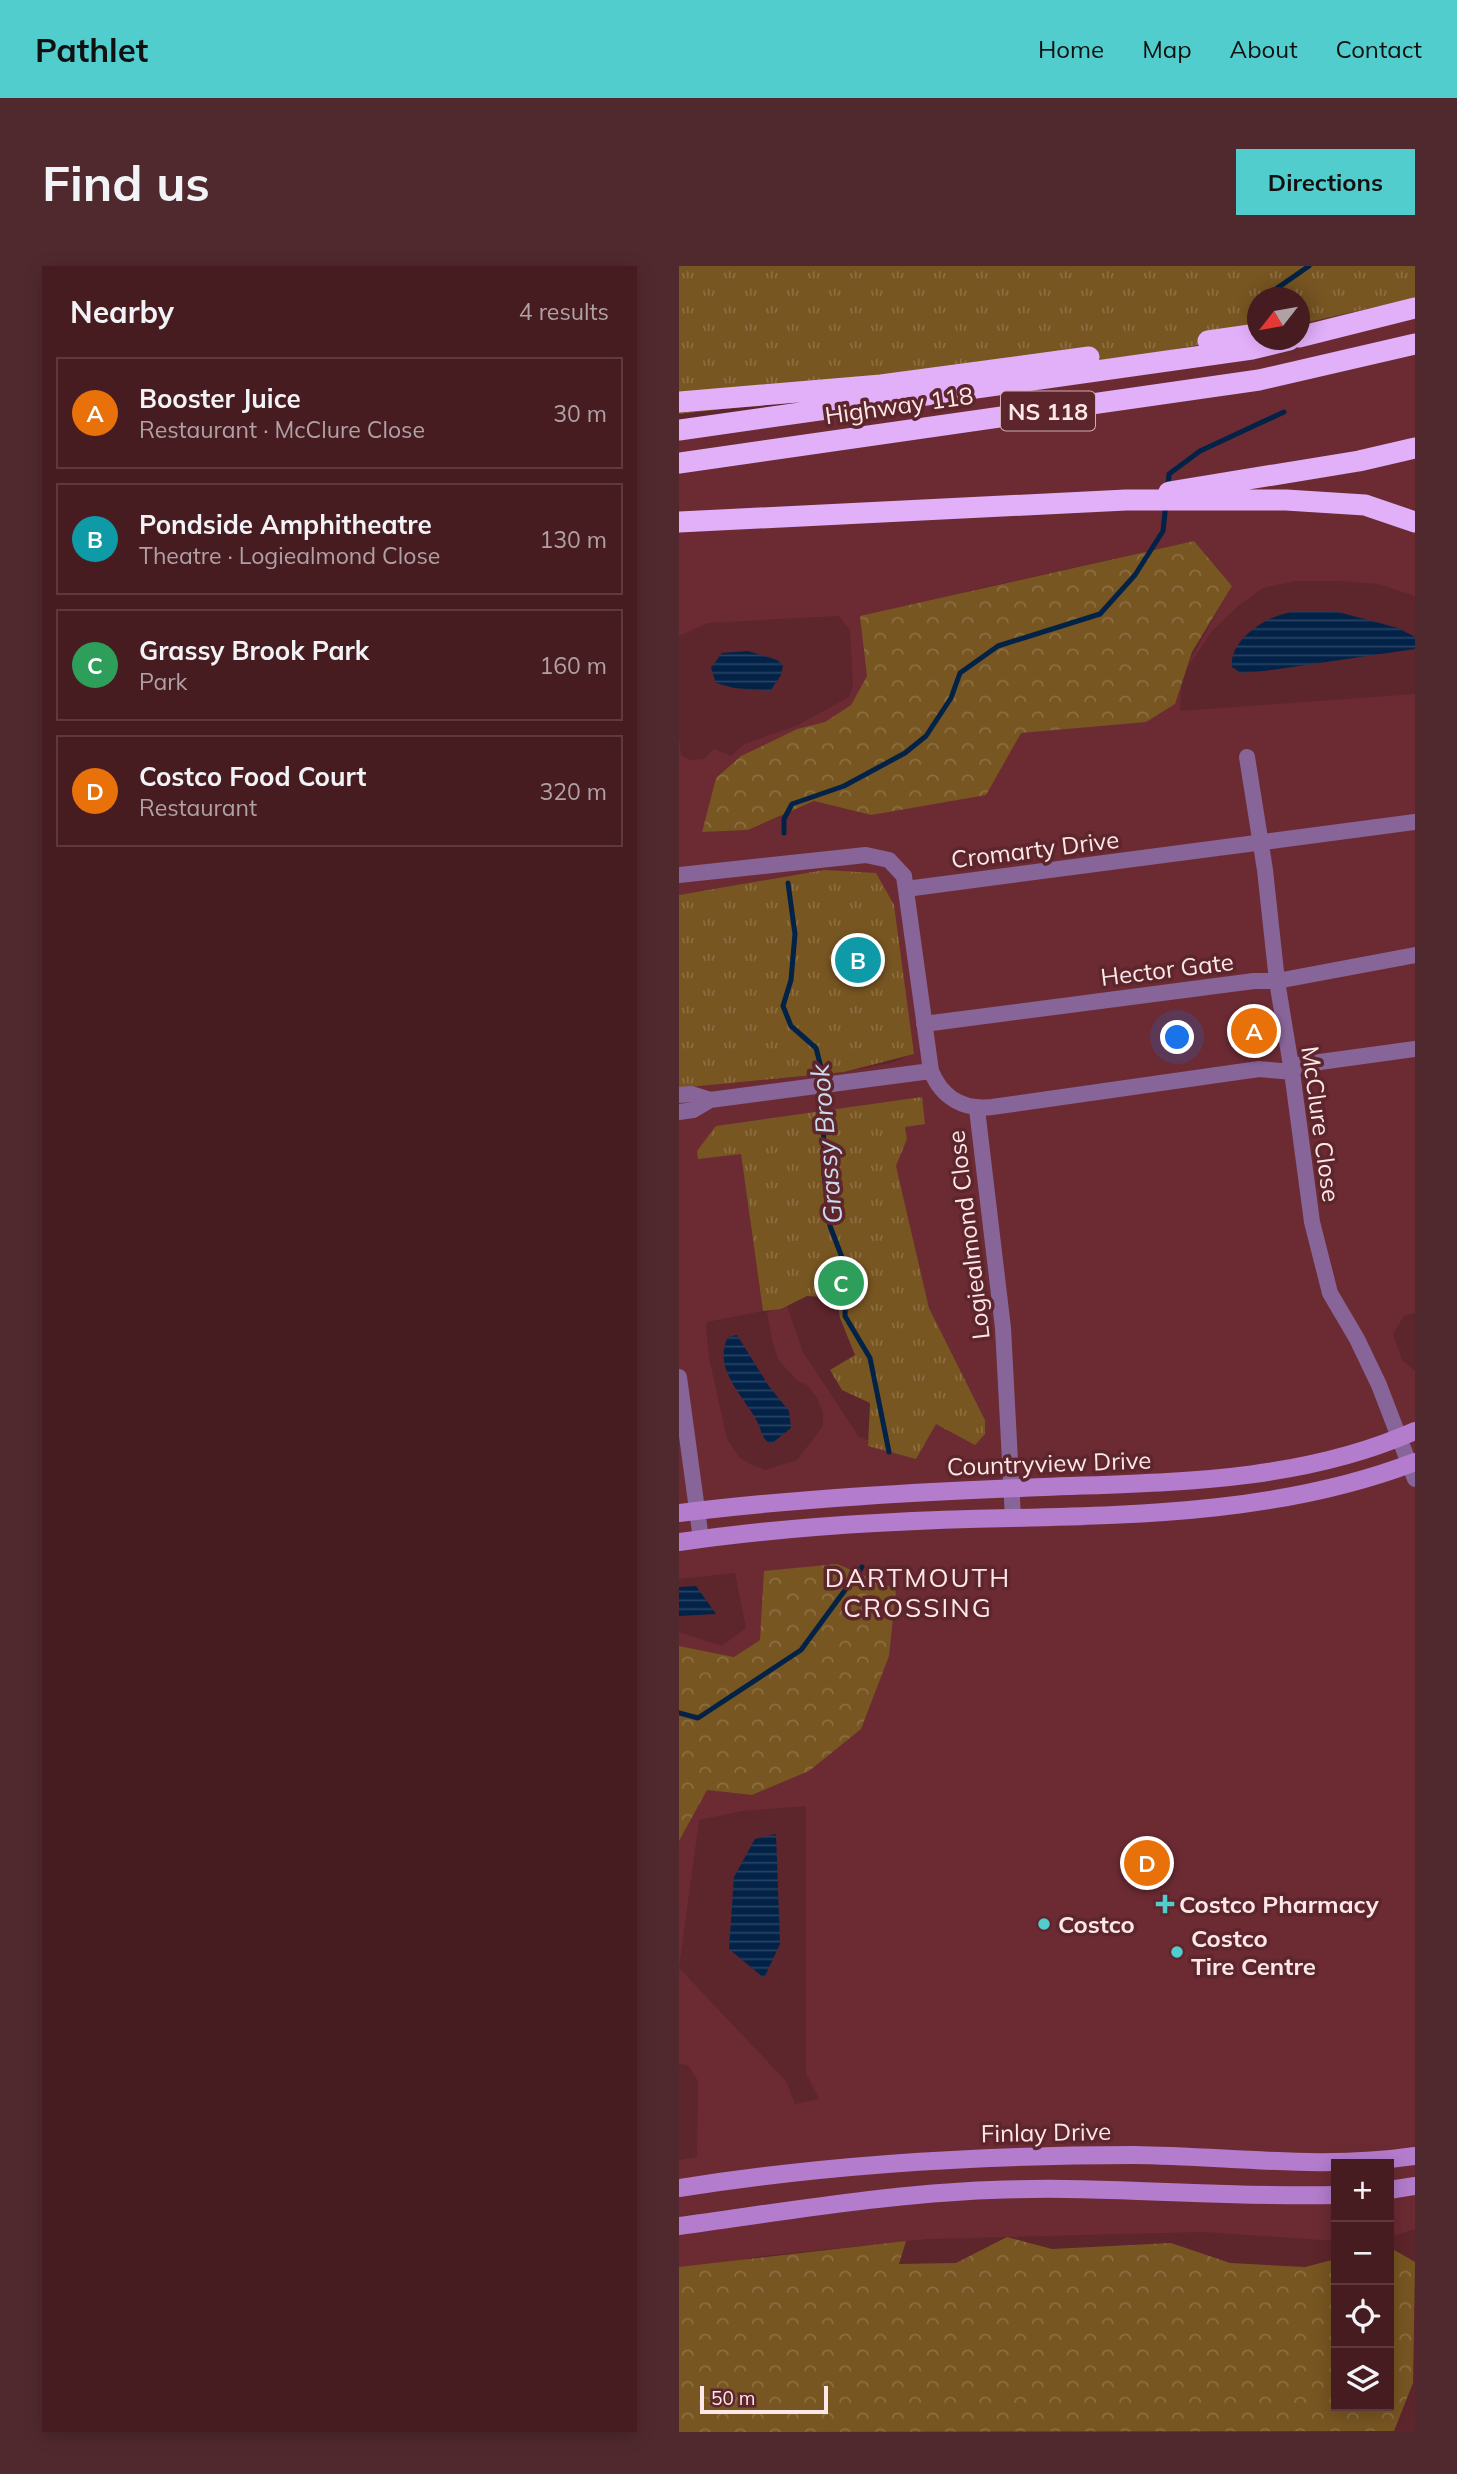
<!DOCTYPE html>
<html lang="en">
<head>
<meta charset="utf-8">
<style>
	body { margin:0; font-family:Mulish,sans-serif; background:#50292e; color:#f1f3f6 }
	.controls { position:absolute; right:21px; bottom:21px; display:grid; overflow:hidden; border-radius:0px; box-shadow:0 4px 18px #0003 }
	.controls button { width:63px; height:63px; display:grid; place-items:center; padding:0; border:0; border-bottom:2px solid #5e3a3f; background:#461c21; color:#f1f3f6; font:35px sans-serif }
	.compass { position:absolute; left:568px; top:21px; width:63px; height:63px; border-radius:50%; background:#461c21; box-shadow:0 4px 18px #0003; rotate:239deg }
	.scale { position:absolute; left:21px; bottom:18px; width:128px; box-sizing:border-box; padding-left:7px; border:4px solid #fde7e8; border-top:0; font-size:19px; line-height:24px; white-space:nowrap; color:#fde7e8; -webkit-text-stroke:5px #5d252c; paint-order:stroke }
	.you { position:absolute; left:499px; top:772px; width:24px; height:24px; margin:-18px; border:5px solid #fff; border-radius:50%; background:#1a73e8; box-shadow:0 0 0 10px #1a73e833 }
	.badge { display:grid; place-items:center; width:46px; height:46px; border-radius:50%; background:#52cdcd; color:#fff; font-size:23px; font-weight:700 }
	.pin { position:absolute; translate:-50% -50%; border:4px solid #fff; box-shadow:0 2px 7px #0006 }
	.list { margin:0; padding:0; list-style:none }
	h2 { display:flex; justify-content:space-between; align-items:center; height:91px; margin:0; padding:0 28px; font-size:30px }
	h2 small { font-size:23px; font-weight:400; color:#b0a1a5 }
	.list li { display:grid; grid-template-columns:46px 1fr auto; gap:21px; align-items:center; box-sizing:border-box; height:112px; margin:0 14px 14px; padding:0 14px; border:2px solid #5e3a3f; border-radius:0px }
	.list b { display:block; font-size:26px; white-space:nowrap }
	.list p { margin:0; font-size:23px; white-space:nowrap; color:#b0a1a5 }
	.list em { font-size:23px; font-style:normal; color:#b0a1a5 }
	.icon { flex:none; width:38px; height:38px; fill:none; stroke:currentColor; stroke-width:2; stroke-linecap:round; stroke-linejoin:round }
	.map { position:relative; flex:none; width:736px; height:2166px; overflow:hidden; border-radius:0px }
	header { display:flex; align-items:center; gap:42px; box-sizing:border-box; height:98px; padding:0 35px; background:#52cdcd; color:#111 }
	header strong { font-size:33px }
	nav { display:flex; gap:38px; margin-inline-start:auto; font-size:24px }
	.intro { display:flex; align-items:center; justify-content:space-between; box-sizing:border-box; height:168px; padding:0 42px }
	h1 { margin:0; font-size:49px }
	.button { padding:18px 32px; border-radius:0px; background:#52cdcd; color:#111; font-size:24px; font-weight:700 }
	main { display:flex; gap:42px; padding:0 42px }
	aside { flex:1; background:#461c21; border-radius:0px; box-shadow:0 4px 18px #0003 }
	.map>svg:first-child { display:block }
	.built { fill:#6c2b33; fill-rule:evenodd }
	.forest { fill:url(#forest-crowns) }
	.park { fill:url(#park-tufts) }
	.water { fill:url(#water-rules) }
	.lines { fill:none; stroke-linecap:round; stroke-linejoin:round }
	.stream { stroke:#022247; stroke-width:5 }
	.street { stroke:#886598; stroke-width:16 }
	.secondary { stroke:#b47ccd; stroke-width:18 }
	.highway { stroke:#e2aff9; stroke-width:21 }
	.poi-dot { fill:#52cdcd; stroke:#5d252c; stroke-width:2.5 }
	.labels { text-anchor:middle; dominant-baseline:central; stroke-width:7; stroke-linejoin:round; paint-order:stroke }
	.shield { fill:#5d252c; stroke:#cdadb0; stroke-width:2 }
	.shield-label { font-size:23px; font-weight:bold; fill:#fde7e8 }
	.street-label { font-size:24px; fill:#fde7e8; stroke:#5d252c }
	.poi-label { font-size:24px; font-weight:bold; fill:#fde7e8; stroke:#5d252c; text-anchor:start }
	.water-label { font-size:26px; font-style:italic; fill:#cbdaee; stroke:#5d252c }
	.neighbourhood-label { font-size:26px; letter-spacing:2px; fill:#fde7e8; stroke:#5d252c }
</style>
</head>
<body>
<header>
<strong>Pathlet</strong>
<nav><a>Home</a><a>Map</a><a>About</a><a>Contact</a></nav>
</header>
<div class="intro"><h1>Find us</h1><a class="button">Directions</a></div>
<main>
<aside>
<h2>Nearby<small>4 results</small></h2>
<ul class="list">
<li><span class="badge" style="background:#e8710a">A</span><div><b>Booster Juice</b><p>Restaurant · McClure Close</p></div><em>30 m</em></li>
<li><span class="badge" style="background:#0f9aa8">B</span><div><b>Pondside Amphitheatre</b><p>Theatre · Logiealmond Close</p></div><em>130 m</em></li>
<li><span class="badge" style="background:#2e9e5b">C</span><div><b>Grassy Brook Park</b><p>Park</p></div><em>160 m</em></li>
<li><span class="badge" style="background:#e8710a">D</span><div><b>Costco Food Court</b><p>Restaurant</p></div><em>320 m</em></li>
</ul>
</aside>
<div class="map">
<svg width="736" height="2166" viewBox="0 0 736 2166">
	<defs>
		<pattern id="forest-crowns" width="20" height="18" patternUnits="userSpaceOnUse" patternTransform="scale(1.75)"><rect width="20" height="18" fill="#785622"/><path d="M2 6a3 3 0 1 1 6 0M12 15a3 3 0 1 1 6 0" fill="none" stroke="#8c6e42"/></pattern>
		<pattern id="park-tufts" width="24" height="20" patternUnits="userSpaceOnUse" patternTransform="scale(1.75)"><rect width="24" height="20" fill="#785622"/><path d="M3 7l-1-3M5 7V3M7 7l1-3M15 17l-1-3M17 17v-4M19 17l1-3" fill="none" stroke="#8c6e42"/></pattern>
		<pattern id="water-rules" width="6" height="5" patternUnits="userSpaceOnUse" patternTransform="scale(1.75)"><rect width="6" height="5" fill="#022247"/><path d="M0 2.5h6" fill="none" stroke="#284262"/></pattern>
	</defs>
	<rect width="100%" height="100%" fill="#5d252c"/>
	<!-- built -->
	<path class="built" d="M736,32V330L699,318L662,315H616L584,322L559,340L533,365L508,402L503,416L501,445L736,428V1047L725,1050L714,1068L723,1094L736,1105V1963L710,1971V1898H657V1975L525,1966L249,1973L83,1990L0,2006V1894L18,1891L19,1815L9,1799L0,1798V1575L28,1524L73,1529L130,1505L81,1374L55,1391L0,1380V1366L43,1380L67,1362L56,1307L0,1313V822L165,806L212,797L234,788L215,639L145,604L0,629V470L2,489L11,494L25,493L35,483L52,490L65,478L119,459L170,431L174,419L171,364L160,350L29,357L0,370V172L499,84L578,67L620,74L621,58ZM515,275L553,320L507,401L467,455L342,467L192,549L135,535L69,564L23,566L37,512L62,490L118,463L146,456L172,439L189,410L289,325ZM243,831L226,861L228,873L217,900L250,1042L306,1154L257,1158L189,1180V1174L180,1171L124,1086L108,1040L88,1046L94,1078L100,1095L119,1115L128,1119L138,1132L144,1146V1160L118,1194L86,1204L74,1199L61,1192L48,1173L30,1092L27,1060L28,1056L84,1045L62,887ZM127,1540V1807L140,1833L116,1838L107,1815L0,1702L20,1554L63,1545Z"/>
	<!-- forest -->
	<path class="forest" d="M515,275L553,320L513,386L496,438L467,456L342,467L307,529L192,549L135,535L69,564L23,566L37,512L62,490L118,463L146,456L172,439L188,410L181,350Z
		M158,1298L217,1323L210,1390L182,1463L130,1505L73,1529L28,1524L0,1575V1380L55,1391L81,1374L85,1305Z
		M328,1971L373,1983L492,1977L551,1997L626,2001L657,1993V2140H710V1981L736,1996L734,2117L715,2165L0,2166V2001L227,1975L220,1998L277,1997Z"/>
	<!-- park -->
	<path class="park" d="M0,0H736V32L621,58L620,32H578V67C388,108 193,126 0,148Z
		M145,604L197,607L215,639L235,788L165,806L0,822V629Z
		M243,831L246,858L226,861L228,873L217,900L250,1042L306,1154V1168L296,1179L257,1158L237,1193L189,1180L191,1137L163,1124L151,1104L176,1089L161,1052L158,1032L128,1030L102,1043L84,1045L62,888L19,893L18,885L37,860Z"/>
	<!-- water -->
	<path class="water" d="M659,346L719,362L736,371V383L585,405L562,407L553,401C550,375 585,352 608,347C624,344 642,346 659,346Z
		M69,385L98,394L104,399L102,409L91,425L55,422L37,417L32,402L43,387Z
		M58,1069L89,1119L110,1145L112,1162L92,1178C82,1172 83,1165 78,1155C65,1130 33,1103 49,1071Z
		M17,1320L37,1348L0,1350V1321Z
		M97,1568L101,1678L85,1712L50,1683L55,1611L76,1573Z"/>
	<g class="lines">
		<!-- stream -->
		<path class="stream" d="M584,32L630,0
			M489,221L490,208L521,185L605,146
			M105,567V553L113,538L165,520L226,487L247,470L272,432L281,407L319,380L421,348L456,309L484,265L487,237
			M109,617L116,668L112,714L104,740L112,760L137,782L144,809L145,907L151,960L167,1002L166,1050L191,1092L210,1186
			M0,1447L19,1452L122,1384L183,1301"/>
		<!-- street -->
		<path class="street" d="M568,491L586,604L598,715L613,806L633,956L651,1027L678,1073L700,1119L736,1213
			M0,609L187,589L210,594L225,610L252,805C263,832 285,844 313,841L580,803L613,806L619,799L736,783
			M227,623L736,556
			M245,758L575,715H598L736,689
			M0,829L12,828L31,834
			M298,843L324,1062L334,1252
			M0,846L14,844L31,834L252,805
			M0,1111L22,1273"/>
		<!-- secondary -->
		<path class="secondary" d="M0,1247C121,1232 243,1226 365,1221C490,1216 619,1217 736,1165
			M0,1276C110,1260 223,1254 333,1252C469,1249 608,1245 736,1196
			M0,1922C151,1898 303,1889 455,1889C549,1890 643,1904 736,1890
			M710,1924L736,1920
			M0,1960C103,1946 207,1928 312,1924C427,1919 542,1932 657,1929"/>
		<!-- highway -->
		<path class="highway" d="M620,71L736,42
			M529,75L578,68
			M0,136L202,119L410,91
			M0,164L573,83L610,74
			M0,197L580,114L736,78
			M490,226L680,195L736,182
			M0,256L447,234H607L686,239L736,256"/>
	</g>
	<!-- markers -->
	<g class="poi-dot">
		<path d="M482.5 1627.5h7v7h7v7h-7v7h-7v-7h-7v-7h7z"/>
		<circle cx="365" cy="1658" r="7"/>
		<circle cx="498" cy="1686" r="7"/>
	</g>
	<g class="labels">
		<!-- shield labels -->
		<rect class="shield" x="322" y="125.5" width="94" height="39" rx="5"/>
		<g class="shield-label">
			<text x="369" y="145">NS 118</text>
		</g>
		<!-- street labels -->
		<g class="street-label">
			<text transform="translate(220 139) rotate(-8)">Highway 118</text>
			<text transform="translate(356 583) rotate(-7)">Cromarty Drive</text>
			<text transform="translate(488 703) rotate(-7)">Hector Gate</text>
			<text transform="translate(642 858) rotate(82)">McClure Close</text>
			<text transform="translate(289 969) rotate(-97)">Logiealmond Close</text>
			<text transform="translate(370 1197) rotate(-2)">Countryview Drive</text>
			<text transform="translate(367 1866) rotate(-1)">Finlay Drive</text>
		</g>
		<!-- poi labels -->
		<g class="poi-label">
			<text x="500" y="1638">Costco Pharmacy</text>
			<text x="379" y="1658">Costco</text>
			<text x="512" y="1672">Costco<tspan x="512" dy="28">Tire Centre</tspan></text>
		</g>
		<!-- water labels -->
		<g class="water-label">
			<text transform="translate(147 878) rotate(-95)">Grassy Brook</text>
		</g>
		<!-- neighbourhood labels -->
		<g class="neighbourhood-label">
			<text x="239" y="1311">DARTMOUTH<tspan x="239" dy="30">CROSSING</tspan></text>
		</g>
	</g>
</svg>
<div class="controls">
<button>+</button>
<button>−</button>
<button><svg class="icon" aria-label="locate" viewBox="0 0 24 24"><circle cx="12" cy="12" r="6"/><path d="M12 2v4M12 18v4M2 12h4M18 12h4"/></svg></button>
<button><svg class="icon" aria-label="layers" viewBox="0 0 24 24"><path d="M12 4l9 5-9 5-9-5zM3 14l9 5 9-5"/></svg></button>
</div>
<svg class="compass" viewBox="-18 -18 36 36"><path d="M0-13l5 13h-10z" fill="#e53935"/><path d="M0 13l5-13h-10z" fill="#b0a1a5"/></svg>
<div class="scale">50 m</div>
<div class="you"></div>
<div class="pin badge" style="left:575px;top:765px;background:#e8710a">A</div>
<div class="pin badge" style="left:179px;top:694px;background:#0f9aa8">B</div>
<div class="pin badge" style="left:162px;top:1017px;background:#2e9e5b">C</div>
<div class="pin badge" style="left:468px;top:1597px;background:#e8710a">D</div>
</div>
</main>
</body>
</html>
